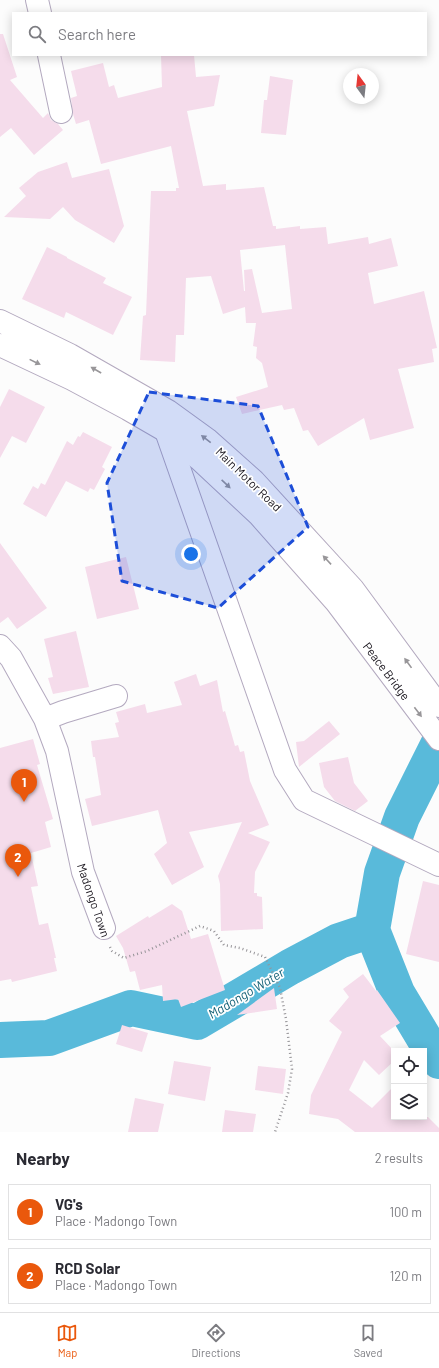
<!DOCTYPE html>
<html lang="en">
<head>
<meta charset="utf-8">
<style>
	body { margin:0; font-family:Barlow,sans-serif; background:#f7f7f7; color:#2b2b33 }
	.controls { position:absolute; right:12px; bottom:12px; display:grid; overflow:hidden; border-radius:0px; box-shadow:0 2px 10px #0003 }
	.controls button { width:36px; height:36px; display:grid; place-items:center; padding:0; border:0; border-bottom:1px solid #e1e1e2; background:#fff; color:#2b2b33; font:20px sans-serif }
	.compass { position:absolute; left:343px; top:68px; width:36px; height:36px; border-radius:50%; background:#fff; box-shadow:0 2px 10px #0003; rotate:345deg }
	.you { position:absolute; left:191px; top:554px; width:14px; height:14px; margin:-10px; border:3px solid #fff; border-radius:50%; background:#1a73e8; box-shadow:0 0 0 6px #1a73e833 }
	.badge { display:grid; place-items:center; width:26px; height:26px; border-radius:50%; background:#ea580c; color:#fff; font-size:13px; font-weight:700 }
	.pin { position:absolute; translate:-50% -33px; filter:drop-shadow(0 1px 2px #0008) }
	.pin::after { content:''; position:absolute; top:21px; width:14px; height:12px; background:inherit; clip-path:polygon(0 0,100% 0,50% 100%) }
	.list { margin:0; padding:0; list-style:none }
	h2 { display:flex; justify-content:space-between; align-items:center; height:52px; margin:0; padding:0 16px; font-size:17px }
	h2 small { font-size:13px; font-weight:400; color:#7c7c81 }
	.list li { display:grid; grid-template-columns:26px 1fr auto; gap:12px; align-items:center; box-sizing:border-box; height:56px; margin:0 8px 8px; padding:0 8px; border:1px solid #e1e1e2; border-radius:0px }
	.list b { display:block; font-size:15px; white-space:nowrap }
	.list p { margin:0; font-size:13px; white-space:nowrap; color:#7c7c81 }
	.list em { font-size:13px; font-style:normal; color:#7c7c81 }
	.icon { flex:none; width:22px; height:22px; fill:none; stroke:currentColor; stroke-width:2; stroke-linecap:round; stroke-linejoin:round }
	.map { position:relative; flex:none; width:439px; height:1132px; overflow:hidden }
	.search { position:absolute; background:#fff; box-shadow:0 2px 10px #0003; left:12px; right:12px; top:12px; height:44px; display:flex; align-items:center; gap:10px; box-sizing:border-box; padding:0 14px; border-radius:0px; color:#7c7c81; font-size:15px }
	.sheet { height:180px; background:#fff }
	nav { display:flex; justify-content:space-around; align-items:center; box-sizing:border-box; height:56px; border-top:1px solid #e1e1e2; background:#fff; font-size:11px; color:#7c7c81 }
	nav a { display:grid; justify-items:center; gap:2px }
	nav .on { color:#ea580c }
	.map>svg:first-child { display:block }
	.lines { fill:none; stroke-linecap:round; stroke-linejoin:round }
	.river { stroke:#59bada; stroke-width:36 }
	.building { fill:#f5dceb; fill-rule:evenodd }
	.minor-casing { stroke:#b3a9bf; stroke-width:24 }
	.major-casing { stroke:#b3a9bf; stroke-width:24 }
	.path { stroke:#969498; stroke-width:2.5; stroke-dasharray:1 3; stroke-linecap:butt }
	.minor { stroke:#fff; stroke-width:22 }
	.major { stroke:#fff; stroke-width:22 }
	.oneway { fill:#989699 }
	.marked { fill:#1d4ed8; fill-opacity:0.2; stroke:#1d4ed8; stroke-width:3; stroke-dasharray:8 5; stroke-linejoin:round }
	.labels { text-anchor:middle; dominant-baseline:central; stroke-width:3.5; stroke-linejoin:round; paint-order:stroke }
	.street-label { font-size:12px; fill:#19151d; stroke:#fff }
	.water-label { font-size:13px; font-style:italic; fill:#136177; stroke:#fff }
</style>
</head>
<body>
<div class="map">
<svg width="439" height="1132" viewBox="0 0 439 1132">
	<rect width="100%" height="100%" fill="#fcfcfc"/>
	<g class="lines">
		<!-- river -->
		<path class="river" d="M439,743L402,817L382,873L372,930L397,993L433,1053L439,1061
			M0,1040L49,1038L131,1008L197,1022L290,967L339,941L372,930"/>
	</g>
	<!-- building -->
	<path class="building" d="M0,34H3L17,77L10,80L43,118L48,113L51,120L58,124L63,130L34,155L11,128L0,137Z
		M161,55H194L196,77L220,75L214,106L187,111L203,186L226,184V190L264,187L273,226H276V229L300,226V229L326,227L328,244L368,237L369,244L391,238L398,266L368,273L374,304L424,291L437,348L432,349L434,362L398,369L414,428L370,440L364,418L318,446L308,430L303,431L294,408L284,410L282,405L242,414L236,397L268,387L262,363L256,358L257,347L253,346L256,323H246L245,307L223,314L211,276L186,278L184,335H176L175,362L140,360L143,316L146,315L151,191H176V188H179L171,146L101,164L89,120L76,124L73,114L71,98L77,96L71,71L103,63L109,87L114,85L118,98L162,87ZM285,245L292,309L262,313L252,269L244,270L245,291H244L240,250Z
		M270,76L293,80L286,135L261,133L264,100H267Z
		M67,162L72,178L109,169L124,226L114,243L75,220L63,207L50,219L4,217L26,196L19,188L38,172Z
		M47,247L67,257V258L106,278L103,283L132,297L113,335L66,312L64,318L22,299Z
		M9,389L45,407L26,443L12,436L0,458V407Z
		M83,432L112,447L102,467L105,469L94,490L90,488L88,492L66,481L46,517L23,504L33,486L38,489L41,483L45,485L67,441L73,445L78,436L80,437Z
		M0,543L47,608L17,629L8,617L0,623Z
		M126,557L139,609L97,619L85,567Z
		M76,631L89,687L53,694L48,678L53,677L44,639Z
		M196,674L200,686L217,680L223,712L225,711L235,746L238,745L240,752L244,751L250,781L269,825L248,833L270,842L255,872L254,893H257V896L262,897L263,929L221,931L220,884L218,876L242,822L189,832L204,867L172,885L154,854L167,843L158,810L92,826L85,799L101,795L95,757H93L91,741L119,737L115,723L119,722L116,712L145,704L147,713L182,705L174,682Z
		M329,721L340,734L299,767L296,742L304,741Z
		M33,739L40,764L37,765L53,819L45,822L51,847L31,853L38,886L31,887L39,925L48,923L56,958H54L57,971L12,982L11,979L0,981V748Z
		M348,757L354,783L368,801L355,811L335,801L324,787L319,763Z
		M423,881L439,885V962L406,954Z
		M172,904L182,911L191,939L208,934L225,990L181,1007L178,999L163,1001L162,985L140,990L135,971L130,972L123,948L116,936L148,916L149,918Z
		M363,974L376,991L377,990L400,1023L380,1036L394,1051V1061L379,1075L364,1060L349,1090L372,1108L394,1086V1117H428L439,1128V1132H355L338,1119L309,1114L311,1095L342,1032L329,1021L349,997L343,989Z
		M274,988L277,1009L237,1015Z
		M122,1025L148,1033L142,1052L116,1044Z
		M174,1061L211,1067L205,1101L168,1094Z
		M258,1066L286,1069L283,1094L255,1090Z
		M135,1098L164,1104L158,1132H128Z
		M225,1110L256,1114L253,1132H222Z"/>
	<g class="lines">
		<defs>
			<path id="minor" d="M37,0L40,13
				M49,55L61,112
				M166,431L285,770L304,800L439,865
				M0,646L11,658L45,719L57,751L83,872L104,928
				M45,719L63,712L116,696"/>
			<path id="major" d="M0,321L70,355L168,411L208,440L254,481L353,589L439,706
				M0,345L72,379L128,409L166,431L199,459L259,515L336,602L439,739"/>
		</defs>
		<!-- minor casing -->
		<use href="#minor" class="minor-casing"/>
		<!-- major casing -->
		<use href="#major" class="major-casing"/>
		<!-- path -->
		<path class="path" d="M110,947L112,951L124,958L147,951L200,926L214,931L224,945L240,948L265,957L280,988L286,1019L292,1069L288,1093L275,1132"/>
		<!-- minor -->
		<use href="#minor" class="minor"/>
		<!-- major -->
		<use href="#major" class="major"/>
	</g>
	<!-- one-way arrows -->
	<defs><path id="oneway-solid" d="M-6-.8H1V-3.2L6.5 0L1 3.2V.8H-6Z"/></defs>
	<g class="oneway">
		<use href="#oneway-solid" transform="translate(35 362) rotate(26)"/>
		<use href="#oneway-solid" transform="translate(96 370) rotate(-150)"/>
		<use href="#oneway-solid" transform="translate(206 439) rotate(-142)"/>
		<use href="#oneway-solid" transform="translate(226 484) rotate(43)"/>
		<use href="#oneway-solid" transform="translate(327 560) rotate(-133)"/>
		<use href="#oneway-solid" transform="translate(408 663) rotate(-126)"/>
		<use href="#oneway-solid" transform="translate(418 712) rotate(53)"/>
	</g>
	<!-- marked area -->
	<path class="marked" d="M149,392L258,406L308,527L218,608L122,581L107,483Z"/>
	<g class="labels">
		<!-- street labels -->
		<g class="street-label">
			<text transform="translate(249 479) rotate(44)">Main Motor Road</text>
			<text transform="translate(387 671) rotate(53)">Peace Bridge</text>
			<text transform="translate(94 900) rotate(71)">Madongo Town</text>
		</g>
		<!-- water labels -->
		<g class="water-label">
			<text transform="translate(246 993) rotate(-31)">Madongo Water</text>
		</g>
	</g>
</svg>
<div class="controls">
<button><svg class="icon" aria-label="locate" viewBox="0 0 24 24"><circle cx="12" cy="12" r="6"/><path d="M12 2v4M12 18v4M2 12h4M18 12h4"/></svg></button>
<button><svg class="icon" aria-label="layers" viewBox="0 0 24 24"><path d="M12 4l9 5-9 5-9-5zM3 14l9 5 9-5"/></svg></button>
</div>
<svg class="compass" viewBox="-18 -18 36 36"><path d="M0-13l5 13h-10z" fill="#e53935"/><path d="M0 13l5-13h-10z" fill="#7c7c81"/></svg>
<div class="you"></div>
<div class="pin badge" style="left:24px;top:802px">1</div>
<div class="pin badge" style="left:18px;top:877px">2</div>
<div class="search"><svg class="icon" aria-label="search" viewBox="0 0 24 24"><circle cx="10" cy="10" r="6"/><path d="M15 15l6 6"/></svg>Search here</div>
</div>
<section class="sheet">
<h2>Nearby<small>2 results</small></h2>
<ul class="list">
<li><span class="badge">1</span><div><b>VG's</b><p>Place · Madongo Town</p></div><em>100 m</em></li>
<li><span class="badge">2</span><div><b>RCD Solar</b><p>Place · Madongo Town</p></div><em>120 m</em></li>
</ul>
</section>
<nav>
<a class="on"><svg class="icon" aria-label="map" viewBox="0 0 24 24"><path d="M3 6l6-2 6 2 6-2v14l-6 2-6-2-6 2zM9 4v14M15 6v14"/></svg>Map</a>
<a><svg class="icon" aria-label="directions" viewBox="0 0 24 24"><path d="M12 3l9 9-9 9-9-9zM9 14v-3h6M13 9l2 2-2 2"/></svg>Directions</a>
<a><svg class="icon" aria-label="saved" viewBox="0 0 24 24"><path d="M7 4h10v16l-5-4-5 4z"/></svg>Saved</a>
</nav>
</body>
</html>
